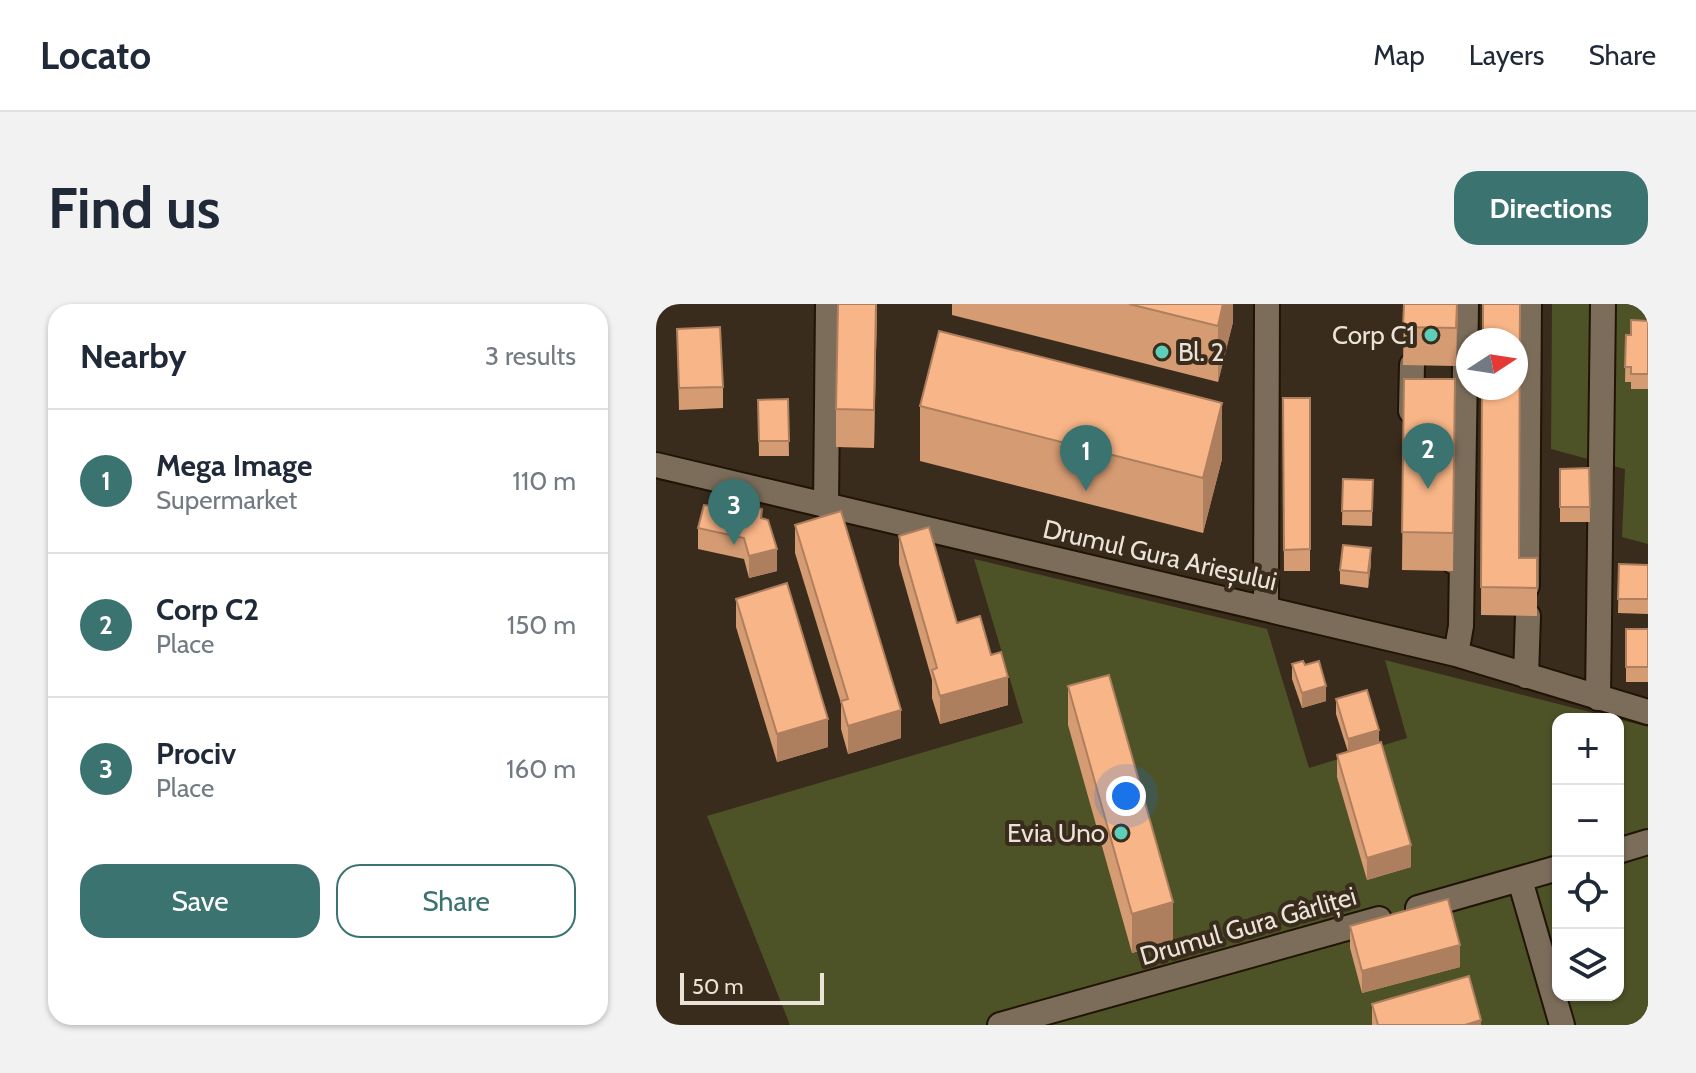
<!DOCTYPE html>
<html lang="en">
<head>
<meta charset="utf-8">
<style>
	body { margin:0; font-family:Cabin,sans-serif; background:#f2f2f3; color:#1f2937 }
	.controls { position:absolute; right:24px; bottom:24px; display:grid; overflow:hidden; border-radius:16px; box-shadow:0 2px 6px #0004 }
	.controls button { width:72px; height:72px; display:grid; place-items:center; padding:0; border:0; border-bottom:2px solid #e0e1e3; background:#fff; color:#1f2937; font:40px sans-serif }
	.compass { position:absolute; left:800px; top:24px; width:72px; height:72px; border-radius:50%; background:#fff; box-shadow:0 2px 6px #0004; rotate:78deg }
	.scale { position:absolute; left:24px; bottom:20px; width:144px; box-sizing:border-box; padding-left:8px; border:4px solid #ebe3d8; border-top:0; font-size:22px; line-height:28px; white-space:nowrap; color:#ebe3d8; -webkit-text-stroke:6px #392c1c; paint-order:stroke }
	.you { position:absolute; left:470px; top:492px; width:28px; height:28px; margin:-20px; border:6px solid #fff; border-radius:50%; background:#1a73e8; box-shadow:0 0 0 12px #1a73e833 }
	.badge { display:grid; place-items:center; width:52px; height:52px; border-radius:50%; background:#3b7371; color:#fff; font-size:26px; font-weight:700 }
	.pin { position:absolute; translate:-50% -66px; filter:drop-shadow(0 2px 4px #0008) }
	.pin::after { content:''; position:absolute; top:42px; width:28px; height:24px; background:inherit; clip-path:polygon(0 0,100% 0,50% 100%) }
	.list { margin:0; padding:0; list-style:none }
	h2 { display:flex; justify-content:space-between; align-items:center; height:104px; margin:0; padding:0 32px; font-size:34px }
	h2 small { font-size:26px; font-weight:400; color:#747a83 }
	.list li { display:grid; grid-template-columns:52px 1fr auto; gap:24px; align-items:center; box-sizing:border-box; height:144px; padding:0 32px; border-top:2px solid #e0e1e3 }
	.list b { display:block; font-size:30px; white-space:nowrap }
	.list p { margin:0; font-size:26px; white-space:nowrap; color:#747a83 }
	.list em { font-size:26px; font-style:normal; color:#747a83 }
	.actions { display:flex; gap:16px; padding:24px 32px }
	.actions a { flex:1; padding:18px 0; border:2px solid #3b7371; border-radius:24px; text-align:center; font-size:28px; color:#3b7371 }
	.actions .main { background:#3b7371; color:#fff }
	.icon { flex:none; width:44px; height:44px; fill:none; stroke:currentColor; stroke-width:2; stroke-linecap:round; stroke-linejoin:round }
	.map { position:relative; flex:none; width:992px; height:721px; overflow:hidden; border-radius:24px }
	header { display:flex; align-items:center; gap:48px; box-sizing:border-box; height:112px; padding:0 40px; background:#fff; border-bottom:2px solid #e0e1e3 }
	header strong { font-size:38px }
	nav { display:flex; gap:44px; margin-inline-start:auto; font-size:28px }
	.intro { display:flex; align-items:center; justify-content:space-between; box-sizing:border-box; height:192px; padding:0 48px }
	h1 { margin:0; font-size:56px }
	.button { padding:20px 36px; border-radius:24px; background:#3b7371; color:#fff; font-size:28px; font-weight:700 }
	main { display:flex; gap:48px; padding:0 48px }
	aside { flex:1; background:#fff; border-radius:24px; box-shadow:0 2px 6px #0004 }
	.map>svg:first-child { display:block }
	.green { fill:#4e5227 }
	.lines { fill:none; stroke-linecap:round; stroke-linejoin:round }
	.minor-casing { stroke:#201405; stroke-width:28 }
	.minor { stroke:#7c6d5b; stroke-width:24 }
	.wall { fill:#d59c74 }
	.shaded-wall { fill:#ae7f5e }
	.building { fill:#f8b587; stroke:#ae7f5e; stroke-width:2 }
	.poi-dot { fill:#5eceb8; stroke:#392c1c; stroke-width:3 }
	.labels { text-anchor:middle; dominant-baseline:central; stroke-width:8; stroke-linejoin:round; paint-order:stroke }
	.poi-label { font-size:26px; fill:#ebe3d8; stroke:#392c1c; text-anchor:end }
	.street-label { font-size:26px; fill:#ebe3d8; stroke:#392c1c }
</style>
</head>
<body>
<header>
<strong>Locato</strong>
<nav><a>Map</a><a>Layers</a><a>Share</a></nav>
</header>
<div class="intro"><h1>Find us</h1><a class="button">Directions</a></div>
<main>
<aside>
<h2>Nearby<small>3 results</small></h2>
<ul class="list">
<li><span class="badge">1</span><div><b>Mega Image</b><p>Supermarket</p></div><em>110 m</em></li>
<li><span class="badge">2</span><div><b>Corp C2</b><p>Place</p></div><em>150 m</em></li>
<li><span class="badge">3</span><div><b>Prociv</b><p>Place</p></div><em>160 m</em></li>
</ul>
<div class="actions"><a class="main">Save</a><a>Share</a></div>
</aside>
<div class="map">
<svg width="992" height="721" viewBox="0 0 992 721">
	<rect width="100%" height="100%" fill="#392c1c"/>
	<!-- green -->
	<path class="green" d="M896,0H992V240L966,233L969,165L895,145Z
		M318,255L611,325L653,464L751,434L729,356L961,415H902V691H962V415L992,423V721H134L51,512L367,419Z"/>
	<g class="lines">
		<defs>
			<path id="minor" d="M755,107L756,61
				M0,161L800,350L992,408
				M170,202L172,0
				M797,257H806L810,0
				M871,282L873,0
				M610,304L611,0
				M800,350L805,322L806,257
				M870,372L872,312
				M942,394L947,0
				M962,547L992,538
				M864,576L906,721
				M762,604L902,564
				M344,721L723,615"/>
		</defs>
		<!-- minor casing -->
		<use href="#minor" class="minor-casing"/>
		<!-- minor -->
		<use href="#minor" class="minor"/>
	</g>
	<!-- wall -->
	<path class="wall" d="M221,0L218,144L180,143V105Z
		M296,0H577V18L562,78L296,11Z
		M748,0H802L800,62L747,61Z
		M992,17V85H975V78H969L970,31H975Z
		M21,25L67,83V104L23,106Z
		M748,75H799L797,267L746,266Z
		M826,84L863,254H881V312L825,311Z
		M627,94H654V267H628Z
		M132,95L133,152H103L102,96Z
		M264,102L566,155L547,229L264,157Z
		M933,164L934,218H904V165Z
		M687,175L717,176L716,222L686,221Z
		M69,196L106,214L121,267L93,274L88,255L42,245V224L56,202Z
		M139,221L245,434L192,450L185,425V399L139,249Z
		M243,232L301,319L335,351L352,401L284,420L276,394V376L243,260Z
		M715,259L712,284L684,280V266Z
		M963,260L992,261V310L962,309Z
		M80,295L172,443L121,458L80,323Z
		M970,325H992V378H970Z
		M636,360L649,361L670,397L646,404L636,375Z
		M412,382L517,637L476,649L412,421Z
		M680,395L723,439L755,563L711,576L681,473V451L692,448L680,410Z
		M694,622L804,663L706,689L694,644Z
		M716,700L825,721H716Z"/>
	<!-- shaded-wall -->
	<path class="shaded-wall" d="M220,0H221L218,144V106Z
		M567,0H577V18L562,78V22Z
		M801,0H802L800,62Z
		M566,99V155L547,229V174Z
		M715,244V259L712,284V269Z
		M121,245V267L93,274V252Z
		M352,373V401L284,420V392Z
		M670,382V397L646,404V389Z
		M245,406V434L192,450V422Z
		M172,415V443L121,458V430Z
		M723,426V441L692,450V435Z
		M755,541V563L711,576V554Z
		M517,598V637L476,649V610Z
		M804,641V663L706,689V667Z
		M825,716V721H809Z"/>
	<!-- building -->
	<path class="building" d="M182,0H220L218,106L180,105Z
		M473,0H567L562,22Z
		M748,0H801L800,24L747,23Z
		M827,0H864L863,254H881V284L825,283L826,84H860V36H827Z
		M975,16L992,17V70H975V63H969L970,31H975Z
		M64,23L67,83L23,84L21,25Z
		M283,27L566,99L547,174L264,102Z
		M748,75H799L797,229L746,228Z
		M627,94H654V245L628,246Z
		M132,95L133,137H103L102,96Z
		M933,164L934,203H904V165Z
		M687,175L717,176L716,207H686Z
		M60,186L69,189L68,196L106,205L105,214L112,216L121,245L93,252L88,234L42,224L48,201L56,202Z
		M185,207L245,406L192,422L185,397L192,395L139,221Z
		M273,223L301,319L324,312L335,351L345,348L352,373L284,392L276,366L281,364L243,232Z
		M687,241L715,244L712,269L684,266Z
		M963,260L992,261V295H962Z
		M131,279L172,415L121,430L80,295Z
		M970,325H992V363H970Z
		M647,357L649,361L663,357L670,382L646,389L636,360Z
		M453,371L517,598L476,610L412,382Z
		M711,386L723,426L692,435L680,395Z
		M725,438L755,541L711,554L681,451Z
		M792,595L804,641L706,667L694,622Z
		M813,672L825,716L809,721H722L716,700Z"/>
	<!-- markers -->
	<g class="poi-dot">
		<circle cx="775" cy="31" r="8"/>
		<circle cx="506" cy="48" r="8"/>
		<circle cx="465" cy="529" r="8"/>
	</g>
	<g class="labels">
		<!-- poi labels -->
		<g class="poi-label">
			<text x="759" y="31">Corp C1</text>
			<text x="522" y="48" text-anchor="start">Bl. 2</text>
			<text x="449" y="529">Evia Uno</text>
		</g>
		<!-- street labels -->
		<g class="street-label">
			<text transform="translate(504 251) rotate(13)">Drumul Gura Arieșului</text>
			<text transform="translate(592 622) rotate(-16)">Drumul Gura Gârliței</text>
		</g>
	</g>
</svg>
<div class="controls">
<button>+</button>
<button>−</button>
<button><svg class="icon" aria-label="locate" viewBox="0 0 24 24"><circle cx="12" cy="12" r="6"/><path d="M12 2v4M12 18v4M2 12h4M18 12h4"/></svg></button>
<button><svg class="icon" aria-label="layers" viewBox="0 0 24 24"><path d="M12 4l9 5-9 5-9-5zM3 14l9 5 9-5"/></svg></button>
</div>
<svg class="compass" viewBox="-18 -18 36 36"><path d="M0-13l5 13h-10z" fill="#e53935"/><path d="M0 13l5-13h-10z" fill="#747a83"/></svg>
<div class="scale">50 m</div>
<div class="you"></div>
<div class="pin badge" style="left:430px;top:187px">1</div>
<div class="pin badge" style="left:772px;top:185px">2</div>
<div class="pin badge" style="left:78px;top:241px">3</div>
</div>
</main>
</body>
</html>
